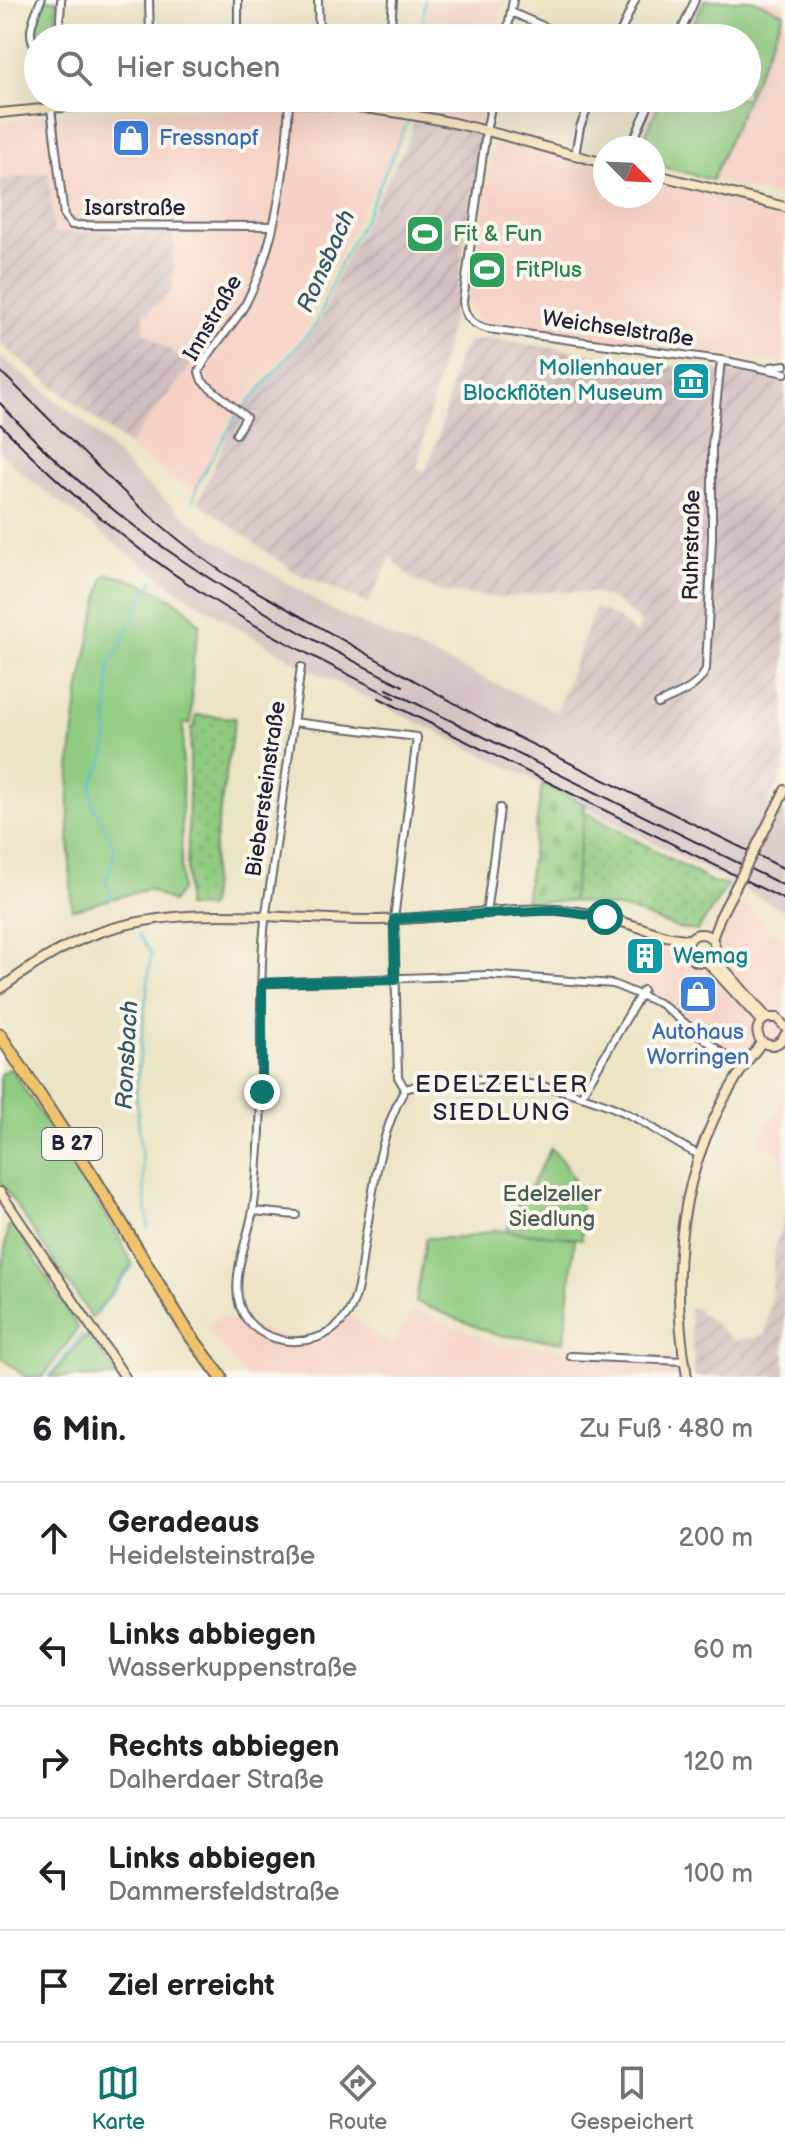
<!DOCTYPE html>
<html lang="de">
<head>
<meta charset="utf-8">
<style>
	body { margin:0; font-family:"Balsamiq Sans",sans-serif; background:#f2f2f2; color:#202124 }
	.compass { position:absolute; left:593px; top:136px; width:72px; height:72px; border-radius:50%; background:#fff; box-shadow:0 8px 32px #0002; rotate:114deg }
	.stop { position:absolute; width:24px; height:24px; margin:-18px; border:6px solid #0f766e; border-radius:50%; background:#fff }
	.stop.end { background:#0f766e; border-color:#fff; box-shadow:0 2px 8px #0008 }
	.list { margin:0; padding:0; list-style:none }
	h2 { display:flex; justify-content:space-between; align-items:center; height:104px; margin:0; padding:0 32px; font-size:34px }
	h2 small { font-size:26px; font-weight:400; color:#757577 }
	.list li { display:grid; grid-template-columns:52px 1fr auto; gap:24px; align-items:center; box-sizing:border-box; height:112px; padding:0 32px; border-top:2px solid #e0e0e0 }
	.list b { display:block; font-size:30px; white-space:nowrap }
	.list p { margin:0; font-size:26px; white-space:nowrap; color:#757577 }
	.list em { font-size:26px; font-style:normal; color:#757577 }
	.icon { flex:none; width:44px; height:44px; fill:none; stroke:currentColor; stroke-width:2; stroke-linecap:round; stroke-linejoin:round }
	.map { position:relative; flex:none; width:785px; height:1377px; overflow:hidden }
	.search { position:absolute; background:#fff; box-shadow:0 8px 32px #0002; left:24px; right:24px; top:24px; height:88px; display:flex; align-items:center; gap:20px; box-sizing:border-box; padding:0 28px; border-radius:44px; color:#757577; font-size:30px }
	.sheet { height:664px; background:#fff }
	nav { display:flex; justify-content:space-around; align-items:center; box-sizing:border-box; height:112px; border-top:2px solid #e0e0e0; background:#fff; font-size:22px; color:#757577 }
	nav a { display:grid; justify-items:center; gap:4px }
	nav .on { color:#0f766e }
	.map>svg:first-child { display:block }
	.built { fill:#f6d1c5 }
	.industrial { fill:url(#industrial-furrows) }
	.railway { fill:#d1bfbf }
	.grass { fill:#8fcb80; stroke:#58765e; stroke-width:2 }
	.cemetery { fill:url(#cemetery-stones); stroke:#58765e; stroke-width:2 }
	.park { fill:url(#park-tufts); stroke:#58765e; stroke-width:2 }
	.garden { fill:url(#garden-dots); stroke:#58765e; stroke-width:2 }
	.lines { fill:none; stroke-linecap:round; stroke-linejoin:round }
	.stream { stroke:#51bbce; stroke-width:2 }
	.street-casing { stroke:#68666b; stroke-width:10 }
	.secondary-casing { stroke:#68666b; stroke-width:12 }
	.highway-casing { stroke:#68666b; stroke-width:15 }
	.street { stroke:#fff; stroke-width:6 }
	.secondary { stroke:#f9e7c3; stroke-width:8 }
	.highway { stroke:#f1c36a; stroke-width:11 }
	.rail { stroke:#22223b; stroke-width:2 }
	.secondary-bridge-casing { stroke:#68666b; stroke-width:12; stroke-linecap:butt }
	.secondary-bridge { stroke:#f9e7c3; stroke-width:8 }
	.route { stroke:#0f766e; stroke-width:10 }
	.labels { text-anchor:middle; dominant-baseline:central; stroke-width:8; stroke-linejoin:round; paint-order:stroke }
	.shield { fill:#fbf7ec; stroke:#636270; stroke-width:2 }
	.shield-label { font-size:20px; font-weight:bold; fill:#22223b }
	.shop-label { font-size:22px; fill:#366cbe; stroke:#fbf7ec; text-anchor:start }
	.street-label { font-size:22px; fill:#22223b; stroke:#fbf7ec }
	.leisure-label { font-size:22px; fill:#27864d; stroke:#fbf7ec; text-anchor:start }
	.culture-label { font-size:22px; fill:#0d838f; stroke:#fbf7ec; text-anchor:end }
	.park-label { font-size:22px; fill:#485d53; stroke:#fbf7ec }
	.water-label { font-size:24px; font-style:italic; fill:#32586e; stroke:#fbf7ec }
	.neighbourhood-label { font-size:24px; letter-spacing:2px; fill:#22223b; stroke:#fbf7ec }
</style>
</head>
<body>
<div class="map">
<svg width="785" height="1377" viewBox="0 0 785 1377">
	<defs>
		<pattern id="industrial-furrows" width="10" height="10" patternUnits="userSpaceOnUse" patternTransform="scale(2)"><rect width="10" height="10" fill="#d1bfbf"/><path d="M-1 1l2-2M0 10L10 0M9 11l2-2" fill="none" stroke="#b3a4a5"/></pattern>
		<pattern id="cemetery-stones" width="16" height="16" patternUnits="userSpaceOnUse" patternTransform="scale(2)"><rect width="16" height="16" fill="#8fcb80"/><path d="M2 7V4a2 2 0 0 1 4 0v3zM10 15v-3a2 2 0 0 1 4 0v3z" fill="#7bae70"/></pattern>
		<pattern id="park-tufts" width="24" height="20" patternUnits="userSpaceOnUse" patternTransform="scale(2)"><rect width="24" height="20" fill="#8fcb80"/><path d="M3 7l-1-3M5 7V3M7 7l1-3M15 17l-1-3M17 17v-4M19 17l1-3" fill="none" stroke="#7bae70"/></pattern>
		<pattern id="garden-dots" width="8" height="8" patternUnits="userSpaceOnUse" patternTransform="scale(2)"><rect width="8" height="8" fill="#8fcb80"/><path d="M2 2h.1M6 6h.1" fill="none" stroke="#7bae70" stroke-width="1.8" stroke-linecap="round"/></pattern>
	</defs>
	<rect width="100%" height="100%" fill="#fbf7ec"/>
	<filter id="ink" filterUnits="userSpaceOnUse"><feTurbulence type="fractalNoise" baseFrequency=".0125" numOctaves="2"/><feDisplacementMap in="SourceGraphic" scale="16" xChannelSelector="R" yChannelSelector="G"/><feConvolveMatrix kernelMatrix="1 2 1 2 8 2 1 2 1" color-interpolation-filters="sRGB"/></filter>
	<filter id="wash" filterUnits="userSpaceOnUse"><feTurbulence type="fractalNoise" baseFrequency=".006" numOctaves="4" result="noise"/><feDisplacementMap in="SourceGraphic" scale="32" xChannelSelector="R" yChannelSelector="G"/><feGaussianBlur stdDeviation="1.8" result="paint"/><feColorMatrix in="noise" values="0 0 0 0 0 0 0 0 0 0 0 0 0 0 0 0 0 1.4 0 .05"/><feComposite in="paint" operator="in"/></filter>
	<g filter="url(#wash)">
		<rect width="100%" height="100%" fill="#ebe4c5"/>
		<!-- built -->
		<path class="built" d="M428,0H504L496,38H424Z
			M701,0H770L785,6V198L653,164V148H636L658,98H747V38H684Z
			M417,98H484L478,124L416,108Z
			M154,110H269L405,119L401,136L332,271L309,325L229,421L195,494L128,445L191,365L144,332V314L54,233L48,173L0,180V121L38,116Z
			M506,140L605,166V196H653V179L785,212V363L492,325L479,319L471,311L469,297L493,150L498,143Z
			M739,900L744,901L759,918L769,934L776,930L785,942V1057L771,1052L737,1058L667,1001L650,990L622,981L641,938L674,952L704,972Z
			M785,1096V1156L756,1142Z
			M412,1310L502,1345L677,1357L682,1377H246L206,1328L220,1317L292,1339L316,1337L335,1326L346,1312L393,1346Z"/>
		<!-- industrial -->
		<path class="industrial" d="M414,120L481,135L453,315L417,469L426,470L439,435L458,358L468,342L487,338L672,366L785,379V768L767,806L557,712L595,607L616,617L637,635L642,623L614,600L594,593L557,591L500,598L438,591L412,579L391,557L368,604L295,572L198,502L234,421L320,323L340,271L410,137Z
			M48,172L54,233L174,232L172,290L144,314V332L191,365L128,445L0,344V180Z
			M785,1212V1377H695L689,1308H696L735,1341L765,1335L772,1293L774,1253Z"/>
		<!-- railway -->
		<path class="railway" d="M0,356L85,423L142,481L207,534L331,610L785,814V911L542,784L299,664L181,593L21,473L0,451Z"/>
		<!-- grass -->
		<path class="grass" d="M704,0H754L784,13L747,98V38H687Z
			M661,98H747L712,180L653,164V148H640Z
			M109,574C137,580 181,597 197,622L200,623L193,659L191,723L183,724L181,890L172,902L148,889L72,910C70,856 66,802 72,749C77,691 90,635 104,578Z
			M11,1068L119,1236L132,1264L92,1318L0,1181V1074Z
			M13,1223L78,1328L43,1377H25L0,1356V1286L8,1227Z
			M495,1230L575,1238L564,1342L496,1335L416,1302L426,1238H462Z
			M88,1336L119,1377H51L83,1338Z"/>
		<!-- cemetery -->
		<path class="cemetery" d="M542,784L586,805L572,901L525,902Z"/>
		<!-- park -->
		<path class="park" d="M45,0H57L55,38L34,40V29Z
			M551,1148C582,1181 580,1196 582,1239L507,1231L510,1215L526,1195Z"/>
		<!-- garden -->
		<path class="garden" d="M196,715L235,718L214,847L210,905L207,908L186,907L191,728L195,727Z
			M585,812L714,883L728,885L697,931L677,928L630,910L572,901Z"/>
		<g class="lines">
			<!-- stream -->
			<path class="stream" d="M421,38L425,0
				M411,111L416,98
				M193,503L199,481L235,418L317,323L337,270L368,212L409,118
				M112,899L106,880L113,859L114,847L93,805L91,786L104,759L107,743L109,666L122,644L143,595L154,579
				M139,935L151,953L136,1093L148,1228
				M97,1314L133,1266
				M49,1377L82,1334"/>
		</g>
	</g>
	<g filter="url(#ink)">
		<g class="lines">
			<defs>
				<path id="street" d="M149,0L150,38
					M238,0V38
					M318,0L319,38
					M511,12L570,38
					M59,34L72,38
					M59,38L61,0
					M390,38L393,0
					M506,38L513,0
					M618,38L635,0
					M678,38L695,0
					M38,52C24,34 34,18 41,0
					M493,98L486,131L463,301C464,318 473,325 488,329L721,360L785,373
					M562,98L587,109
					M51,108L64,216L71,225L272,226
					M383,111L385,98
					M630,148L652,98
					M575,155L580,127L592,98
					M770,367L785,365
					M236,434L246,417L202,381L199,372C210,346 235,326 247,301C277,242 286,168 289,103
					M301,667C292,729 284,791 275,853C272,879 266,905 264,931C257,1007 265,1084 258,1161C257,1178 256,1197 252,1215C247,1241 234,1270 238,1298C245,1346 315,1355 343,1320C360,1301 360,1270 364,1246C373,1193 378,1136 405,1089
					M658,704C676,695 698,689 706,669L712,538V445L721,360
					M293,722L417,737L394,919L398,1077L405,1089
					M486,914L500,808
					M262,983L488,975L613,984L661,1004L742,1069
					M405,1089C474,1067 571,1085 634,1117C656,1129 675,1144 698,1154
					M581,1096L643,990
					M253,1211L296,1215
					M570,1356L684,1361"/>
				<path id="secondary" d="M0,113C135,99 276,92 411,115C477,125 540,147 605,163
					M653,174L785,207
					M773,814L785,790
					M687 948a14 14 0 1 1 28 0a14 14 0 1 1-28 0Z
					M712,939L720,917L735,888
					M713,956L767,1018
					M707,962L761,1021
					M0,989C31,966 63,945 100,932C190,902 285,921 378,920C442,919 508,905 572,911C605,915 635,926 666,936C674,938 682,938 690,940
					M785,1027L777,1018H767C757,1023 754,1033 762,1042C771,1048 780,1045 785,1035
					M0,1192L125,1377
					M687,1377C666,1254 683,1141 762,1042"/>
				<path id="highway" d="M0,1035L94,1178L187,1331L221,1377"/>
			</defs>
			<!-- street casing -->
			<use href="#street" class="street-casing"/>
			<!-- secondary casing -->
			<use href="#secondary" class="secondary-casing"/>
			<!-- highway casing -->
			<use href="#highway" class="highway-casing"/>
			<!-- street -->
			<use href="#street" class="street"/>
			<!-- secondary -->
			<use href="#secondary" class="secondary"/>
			<!-- highway -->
			<use href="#highway" class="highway"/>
			<!-- rail -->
			<path class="rail" d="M0,371C73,440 140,517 224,573L495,726L785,869
				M0,403C112,529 254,612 403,686
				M0,424C61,487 128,545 202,593C263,633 330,665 395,698
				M387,689L785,886
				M379,698L785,900"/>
			<defs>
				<path id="secondary-bridge" d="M735,888L773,814"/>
			</defs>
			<!-- secondary-bridge casing -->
			<use href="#secondary-bridge" class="secondary-bridge-casing"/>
			<!-- secondary-bridge -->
			<use href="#secondary-bridge" class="secondary-bridge"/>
		</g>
	</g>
	<g class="lines" filter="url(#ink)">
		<!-- route -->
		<path class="route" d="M262,1092V983L395,980L394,919L554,910L605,917"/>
	</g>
	<!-- icons -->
	<defs>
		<symbol id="shop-square" viewBox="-11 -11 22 22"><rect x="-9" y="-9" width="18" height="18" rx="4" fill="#3f7fe0" stroke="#fbf7ec"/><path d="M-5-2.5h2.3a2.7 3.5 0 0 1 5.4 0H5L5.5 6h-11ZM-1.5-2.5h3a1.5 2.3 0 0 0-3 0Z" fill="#fff"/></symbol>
		<symbol id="stadium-square" viewBox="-11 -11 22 22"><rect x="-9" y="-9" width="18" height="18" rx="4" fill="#2e9e5b" stroke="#fbf7ec"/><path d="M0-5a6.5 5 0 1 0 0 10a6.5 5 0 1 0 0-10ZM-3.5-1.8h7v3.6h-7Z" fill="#fff"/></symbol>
		<symbol id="museum-square" viewBox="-11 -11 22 22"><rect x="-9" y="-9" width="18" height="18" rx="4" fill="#0f9aa8" stroke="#fbf7ec"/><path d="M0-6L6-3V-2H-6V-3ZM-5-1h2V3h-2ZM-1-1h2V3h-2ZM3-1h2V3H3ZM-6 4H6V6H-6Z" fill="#fff"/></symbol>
		<symbol id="building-square" viewBox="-11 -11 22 22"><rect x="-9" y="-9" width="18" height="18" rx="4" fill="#0f9aa8" stroke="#fbf7ec"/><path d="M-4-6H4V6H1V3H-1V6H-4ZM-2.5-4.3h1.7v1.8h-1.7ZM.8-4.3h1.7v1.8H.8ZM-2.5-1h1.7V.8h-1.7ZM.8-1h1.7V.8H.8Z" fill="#fff"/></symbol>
	</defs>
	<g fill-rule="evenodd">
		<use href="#shop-square" x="109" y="116" width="44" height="44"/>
		<use href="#stadium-square" x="403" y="212" width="44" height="44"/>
		<use href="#stadium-square" x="465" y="248" width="44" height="44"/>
		<use href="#museum-square" x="669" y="359" width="44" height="44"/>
		<use href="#building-square" x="623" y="934" width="44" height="44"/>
		<use href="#shop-square" x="676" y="972" width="44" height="44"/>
	</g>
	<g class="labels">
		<!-- shield labels -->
		<rect class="shield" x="42" y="1128" width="60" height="32" rx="6"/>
		<g class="shield-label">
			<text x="72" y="1144">B 27</text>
		</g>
		<!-- shop labels -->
		<g class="shop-label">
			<text x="159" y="138">Fressnapf</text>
			<text x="698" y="1032" text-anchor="middle">Autohaus<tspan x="698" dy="25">Worringen</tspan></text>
		</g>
		<!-- street labels -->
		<g class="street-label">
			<text x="135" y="208">Isarstraße</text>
			<text transform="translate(213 318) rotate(-60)">Innstraße</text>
			<text transform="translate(618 329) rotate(8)">Weichselstraße</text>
			<text transform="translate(692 545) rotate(-89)">Ruhrstraße</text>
			<text transform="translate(266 789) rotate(-82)">Biebersteinstraße</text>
		</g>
		<!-- leisure labels -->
		<g class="leisure-label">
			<text x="453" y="234">Fit &amp; Fun</text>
			<text x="515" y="270">FitPlus</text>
		</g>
		<!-- culture labels -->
		<g class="culture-label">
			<text x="663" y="368">Mollenhauer<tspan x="663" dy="25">Blockflöten Museum</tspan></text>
			<text x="673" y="956" text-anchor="start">Wemag</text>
		</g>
		<!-- park labels -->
		<g class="park-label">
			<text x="552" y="1194">Edelzeller<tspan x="552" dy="25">Siedlung</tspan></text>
		</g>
		<!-- water labels -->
		<g class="water-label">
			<text transform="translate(326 261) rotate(-66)">Ronsbach</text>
			<text transform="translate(127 1055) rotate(-87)">Ronsbach</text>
		</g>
		<!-- neighbourhood labels -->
		<g class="neighbourhood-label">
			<text x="502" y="1084">EDELZELLER<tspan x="502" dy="28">SIEDLUNG</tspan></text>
		</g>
	</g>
</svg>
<svg class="compass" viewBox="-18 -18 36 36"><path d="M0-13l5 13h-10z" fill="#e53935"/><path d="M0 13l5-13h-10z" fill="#757577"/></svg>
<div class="stop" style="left:605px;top:917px"></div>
<div class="stop end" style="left:262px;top:1092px"></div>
<div class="search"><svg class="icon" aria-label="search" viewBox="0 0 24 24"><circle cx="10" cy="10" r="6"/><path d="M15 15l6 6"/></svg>Hier suchen</div>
</div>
<section class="sheet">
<h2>6 Min.<small>Zu Fuß · 480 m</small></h2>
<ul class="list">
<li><svg class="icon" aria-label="ahead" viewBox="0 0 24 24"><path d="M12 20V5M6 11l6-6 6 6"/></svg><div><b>Geradeaus</b><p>Heidelsteinstraße</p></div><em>200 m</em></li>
<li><svg class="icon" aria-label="left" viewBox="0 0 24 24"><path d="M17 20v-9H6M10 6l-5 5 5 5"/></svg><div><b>Links abbiegen</b><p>Wasserkuppenstraße</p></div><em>60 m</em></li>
<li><svg class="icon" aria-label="right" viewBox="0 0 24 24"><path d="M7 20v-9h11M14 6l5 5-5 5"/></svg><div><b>Rechts abbiegen</b><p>Dalherdaer Straße</p></div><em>120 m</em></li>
<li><svg class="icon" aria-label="left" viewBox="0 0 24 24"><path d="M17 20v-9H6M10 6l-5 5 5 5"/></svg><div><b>Links abbiegen</b><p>Dammersfeldstraße</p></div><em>100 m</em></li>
<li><svg class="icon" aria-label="arrive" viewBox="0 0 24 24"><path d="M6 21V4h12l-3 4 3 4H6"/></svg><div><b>Ziel erreicht</b></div></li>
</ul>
</section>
<nav>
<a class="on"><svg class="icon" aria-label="map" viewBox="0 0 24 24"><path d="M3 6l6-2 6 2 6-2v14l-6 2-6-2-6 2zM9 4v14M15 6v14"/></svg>Karte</a>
<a><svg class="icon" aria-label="directions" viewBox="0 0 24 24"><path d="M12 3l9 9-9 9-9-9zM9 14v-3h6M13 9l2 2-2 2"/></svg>Route</a>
<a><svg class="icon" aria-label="saved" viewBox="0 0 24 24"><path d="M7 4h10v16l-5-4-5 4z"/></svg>Gespeichert</a>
</nav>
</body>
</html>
